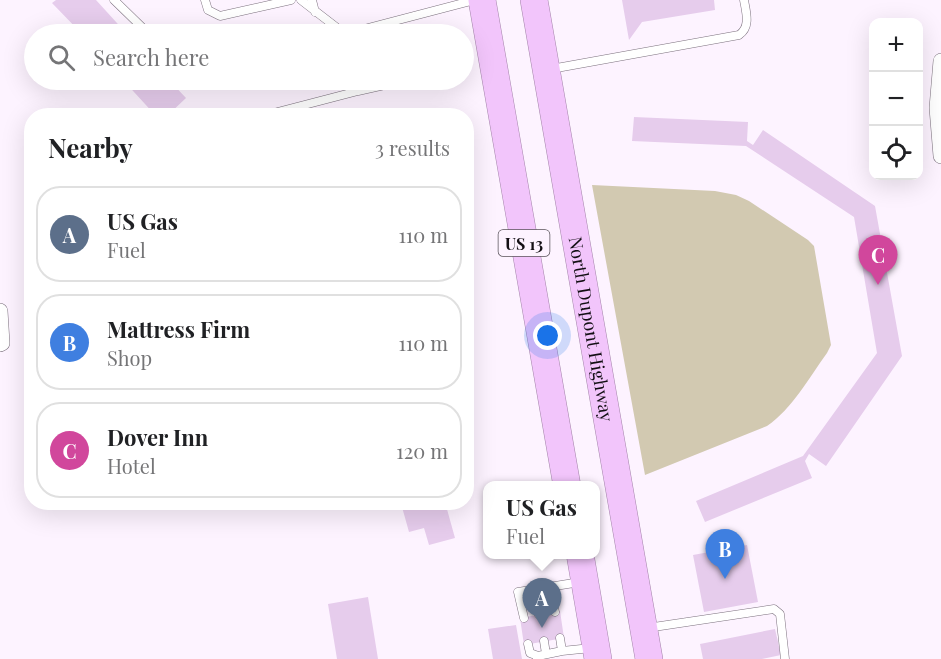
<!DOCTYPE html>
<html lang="en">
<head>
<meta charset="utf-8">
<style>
	body { margin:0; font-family:"Playfair Display",serif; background:#f2f2f2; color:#202124 }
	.controls { position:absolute; right:18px; top:18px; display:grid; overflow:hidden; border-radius:12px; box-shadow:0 6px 24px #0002 }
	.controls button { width:54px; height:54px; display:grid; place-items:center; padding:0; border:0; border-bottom:2px solid #e0e0e0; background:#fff; color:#202124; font:30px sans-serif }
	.you { position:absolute; left:548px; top:336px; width:21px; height:21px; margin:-15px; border:4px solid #fff; border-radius:50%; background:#1a73e8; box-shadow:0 0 0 9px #1a73e833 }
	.badge { display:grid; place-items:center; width:39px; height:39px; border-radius:50%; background:#91761c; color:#fff; font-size:20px; font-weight:700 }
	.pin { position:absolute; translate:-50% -50px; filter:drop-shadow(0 2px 3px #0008) }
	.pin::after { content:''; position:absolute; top:32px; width:21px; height:18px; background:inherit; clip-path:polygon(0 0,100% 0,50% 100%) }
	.popup { position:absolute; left:483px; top:481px; width:117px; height:78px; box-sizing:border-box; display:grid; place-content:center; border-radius:12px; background:#fff; filter:drop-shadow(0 2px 4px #0005); font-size:20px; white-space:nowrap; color:#757577 }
	.popup b { font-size:22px; color:#202124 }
	.popup::after { content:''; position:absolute; left:50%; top:100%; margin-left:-12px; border:12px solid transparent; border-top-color:#fff }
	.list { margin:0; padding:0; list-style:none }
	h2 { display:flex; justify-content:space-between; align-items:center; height:78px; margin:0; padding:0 24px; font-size:26px }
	h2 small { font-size:20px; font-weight:400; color:#757577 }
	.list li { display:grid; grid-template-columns:39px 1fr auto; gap:18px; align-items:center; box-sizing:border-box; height:96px; margin:0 12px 12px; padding:0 12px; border:2px solid #e0e0e0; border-radius:24px }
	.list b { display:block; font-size:22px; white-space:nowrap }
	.list p { margin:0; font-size:20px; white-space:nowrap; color:#757577 }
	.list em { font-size:20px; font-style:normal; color:#757577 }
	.icon { flex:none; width:33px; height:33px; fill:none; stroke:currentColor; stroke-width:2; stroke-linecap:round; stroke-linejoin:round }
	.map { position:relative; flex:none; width:941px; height:659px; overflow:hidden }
	.search { position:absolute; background:#fff; box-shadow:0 6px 24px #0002; left:24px; top:24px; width:450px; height:66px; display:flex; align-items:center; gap:15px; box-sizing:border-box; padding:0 21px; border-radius:33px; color:#757577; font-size:22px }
	.panel { position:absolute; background:#fff; box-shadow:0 6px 24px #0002; left:24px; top:108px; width:450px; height:402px; border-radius:24px }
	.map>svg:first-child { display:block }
	.green { fill:#d2c9b1 }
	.building { fill:#e6ccec }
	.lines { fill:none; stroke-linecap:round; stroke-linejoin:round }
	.lane-casing { stroke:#7c717e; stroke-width:9 }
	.street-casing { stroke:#7c717e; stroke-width:16 }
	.highway-casing { stroke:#a485aa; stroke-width:28 }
	.lane { stroke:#fff; stroke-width:8 }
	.street { stroke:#fff; stroke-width:15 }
	.highway { stroke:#f2c5fb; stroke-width:27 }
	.labels { text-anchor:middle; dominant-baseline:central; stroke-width:4.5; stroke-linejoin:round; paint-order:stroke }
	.shield { fill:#fdf3ff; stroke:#59535a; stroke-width:1.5 }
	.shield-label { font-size:16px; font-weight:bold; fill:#130f14 }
	.street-label { font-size:18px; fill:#130f14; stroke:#fdf3ff }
</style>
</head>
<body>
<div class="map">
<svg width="941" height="659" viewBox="0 0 941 659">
	<rect width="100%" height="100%" fill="#fdf3ff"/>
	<!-- green -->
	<path class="green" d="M592,185L715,191L736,195L749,201L808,240L814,246L831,345L827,353C809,378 792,409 767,426L645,475Z"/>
	<!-- building -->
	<path class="building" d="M56,0H96L127,34H82L52,3Z
		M622,0H714L715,10L642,22L629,40Z
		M123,80H169L186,98L167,116H156Z
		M431,108L433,116H404V115Z
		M634,117L748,122L747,141L753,145L763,130L875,206L902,356L826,466L809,454L805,461L812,478L705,522L696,501L803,456L877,353L854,217L746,146L632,141Z
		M418,502H445L455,538L429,545L424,528L409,532L402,507Z
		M747,545L758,602L704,612L693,555Z
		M368,597L378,659H337L328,604Z
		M560,611L564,638L524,645L520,618Z
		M516,625L522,659H493L488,629Z
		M775,629L781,655L762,659H703L700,644Z"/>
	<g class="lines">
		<defs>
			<path id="lane" d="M114,0L149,34
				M205,0L208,10L220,16L291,0
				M301,0L345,34
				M312,0L315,12
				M345,34L475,0
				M551,69L739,35C751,27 746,12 744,0
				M358,91L407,80
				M262,116L358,91L355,80
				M550,586L555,612
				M533,589L539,615
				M524,618L518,592L580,582
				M647,628L774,609L780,614L785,659
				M560,638L562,651
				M544,641L546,654
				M528,644L530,653L538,656
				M537,659L538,656L562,651L591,648"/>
			<path id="street" d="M941,61L937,108L941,156
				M0,311L2,343L0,344"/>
			<g id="highway">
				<path d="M482,0L567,486"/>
				<path id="s1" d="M534,0L649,659"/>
				<path d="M580,554L598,659"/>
			</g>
		</defs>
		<!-- lane casing -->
		<use href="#lane" class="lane-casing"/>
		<!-- street casing -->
		<use href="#street" class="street-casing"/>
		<!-- highway casing -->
		<use href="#highway" class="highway-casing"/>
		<!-- lane -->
		<use href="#lane" class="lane"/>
		<!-- street -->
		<use href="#street" class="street"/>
		<!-- highway -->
		<use href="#highway" class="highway"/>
	</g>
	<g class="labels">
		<!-- shield labels -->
		<rect class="shield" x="498.5" y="230" width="51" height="26" rx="4.5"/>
		<g class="shield-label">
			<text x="524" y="243">US 13</text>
		</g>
		<!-- street labels -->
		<g class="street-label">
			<text stroke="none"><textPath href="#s1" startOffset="334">North Dupont Highway</textPath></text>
		</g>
	</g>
</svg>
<div class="controls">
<button>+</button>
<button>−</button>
<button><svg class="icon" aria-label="locate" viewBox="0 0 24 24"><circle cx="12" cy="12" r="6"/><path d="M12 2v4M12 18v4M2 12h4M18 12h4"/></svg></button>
</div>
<div class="you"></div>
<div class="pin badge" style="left:542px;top:628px;background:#5c6f8a">A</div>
<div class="popup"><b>US Gas</b>Fuel</div>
<div class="pin badge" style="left:725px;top:579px;background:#3f7fe0">B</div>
<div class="pin badge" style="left:878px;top:285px;background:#d1479c">C</div>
<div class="search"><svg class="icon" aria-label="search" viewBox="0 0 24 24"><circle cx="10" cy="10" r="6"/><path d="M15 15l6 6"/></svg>Search here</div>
<section class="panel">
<h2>Nearby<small>3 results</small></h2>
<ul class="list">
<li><span class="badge" style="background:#5c6f8a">A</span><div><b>US Gas</b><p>Fuel</p></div><em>110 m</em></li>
<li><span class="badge" style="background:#3f7fe0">B</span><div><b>Mattress Firm</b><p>Shop</p></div><em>110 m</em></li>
<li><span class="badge" style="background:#d1479c">C</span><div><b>Dover Inn</b><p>Hotel</p></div><em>120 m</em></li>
</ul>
</section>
</div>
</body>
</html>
